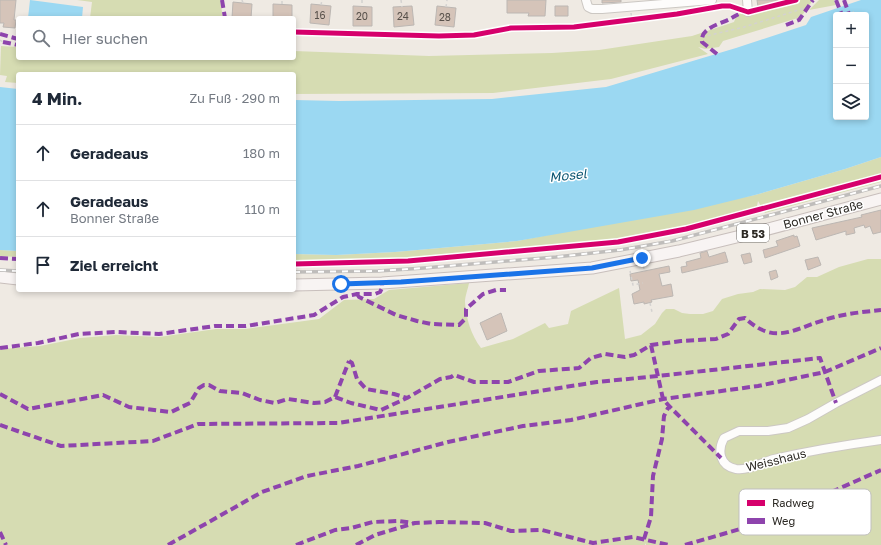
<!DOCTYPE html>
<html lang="de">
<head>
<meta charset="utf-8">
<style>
	body { margin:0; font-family:"Golos Text",sans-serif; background:#f6f6f7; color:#1f2937 }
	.controls { position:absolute; right:12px; top:12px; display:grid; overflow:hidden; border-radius:4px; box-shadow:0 2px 6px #0003 }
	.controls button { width:36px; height:36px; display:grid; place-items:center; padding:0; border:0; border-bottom:1px solid #e0e1e3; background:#fff; color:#1f2937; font:20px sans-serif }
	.stop { position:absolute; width:12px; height:12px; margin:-9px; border:3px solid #1a73e8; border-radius:50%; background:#fff }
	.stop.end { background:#1a73e8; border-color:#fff; box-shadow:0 1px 4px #0008 }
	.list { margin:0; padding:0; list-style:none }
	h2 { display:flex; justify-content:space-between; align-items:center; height:52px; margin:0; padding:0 16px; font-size:17px }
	h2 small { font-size:13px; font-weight:400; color:#747a83 }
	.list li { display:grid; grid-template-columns:26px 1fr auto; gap:12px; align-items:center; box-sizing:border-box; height:56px; padding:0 16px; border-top:1px solid #e0e1e3 }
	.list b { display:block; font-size:15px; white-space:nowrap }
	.list p { margin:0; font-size:13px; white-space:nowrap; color:#747a83 }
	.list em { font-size:13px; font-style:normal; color:#747a83 }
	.icon { flex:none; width:22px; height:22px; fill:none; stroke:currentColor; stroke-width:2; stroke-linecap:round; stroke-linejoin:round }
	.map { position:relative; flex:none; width:881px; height:545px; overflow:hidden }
	.search { position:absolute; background:#fff; box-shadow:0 2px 6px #0003; left:16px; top:16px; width:280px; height:44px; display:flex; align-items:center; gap:10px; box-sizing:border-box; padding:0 14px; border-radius:4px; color:#747a83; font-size:15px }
	.panel { position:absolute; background:#fff; box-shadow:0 2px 6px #0003; left:16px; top:72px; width:280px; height:220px; border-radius:4px }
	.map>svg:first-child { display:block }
	.green { fill:#d6dcb2 }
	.water { fill:#9bd8f2; fill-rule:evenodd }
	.building { fill:#d5c4b9; stroke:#bcb7b3 }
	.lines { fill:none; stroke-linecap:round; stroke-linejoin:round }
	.minor-casing { stroke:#ccc8c3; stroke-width:10 }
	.major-casing { stroke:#c8bfbc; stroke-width:13 }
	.path { stroke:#d4d2d0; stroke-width:1.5; stroke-dasharray:3 3; stroke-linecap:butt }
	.minor { stroke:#fdfcfb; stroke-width:8 }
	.major { stroke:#f8f4f3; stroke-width:11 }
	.rail-casing { stroke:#bfbdbb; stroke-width:3.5 }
	.rail { stroke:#fff; stroke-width:2; stroke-dasharray:6; stroke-linecap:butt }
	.quiet { stroke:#8e44ad; stroke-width:4; stroke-dasharray:8 4; stroke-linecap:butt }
	.cycleway-casing { stroke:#fff; stroke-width:8 }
	.cycleway { stroke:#d6006c; stroke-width:5 }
	.route { stroke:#1a73e8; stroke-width:5 }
	.labels { text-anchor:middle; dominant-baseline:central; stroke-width:3; stroke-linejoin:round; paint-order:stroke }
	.number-label { font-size:10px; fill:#57504a }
	.shield { fill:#fff; stroke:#6c6a66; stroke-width:1 }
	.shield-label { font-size:11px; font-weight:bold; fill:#2d2a25 }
	.street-label { font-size:12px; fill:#2d2a25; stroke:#fff }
	.water-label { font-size:13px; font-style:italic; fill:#0d5672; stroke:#fff }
	.key { fill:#fff; stroke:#c0bfbe; stroke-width:1 }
	.key-label { font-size:11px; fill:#2d2a25 }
</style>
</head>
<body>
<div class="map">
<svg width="881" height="545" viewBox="0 0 881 545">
	<rect width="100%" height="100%" fill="#efeae3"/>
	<!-- green -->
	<path class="green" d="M77,0H220L223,18H90L92,2Z
		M796,0H813L801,17L723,41L719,47L705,49L698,47L708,54L611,79L493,93L294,94V74H18V83L5,82L7,76L0,75L1,46L18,47V58H294V51L429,56L552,53L599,50L692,36L734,22L737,14Z
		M819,0H834L836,5L809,10Z
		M881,157V182L765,213L758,201L757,206L754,209L682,228L637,236L577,243L408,259L294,262V254L336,255L395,252L517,241L755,195L845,169Z
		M0,250L18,251V257L0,256Z
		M868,259H881V545H646L645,543V545H0V350L13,348L40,346L80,338L116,335L159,337L216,329H245L319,319L344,300L374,299L389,290L469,283C468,289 465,296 465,302C466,318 471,335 481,348L513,339L545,323L549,328L568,324L571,311L619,288L625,339L641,335L655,324L662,313L666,309H674L682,313L690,314H703L713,311L722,299L738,294L753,292L760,289L785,290L795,287L807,277H817L839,267Z"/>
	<!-- water -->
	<path class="water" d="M30,0L83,7L82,18H28Z
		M861,0H881V157L845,169L755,195L694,210L517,241L395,252L336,255L294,254V100L339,101L492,99L606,87L736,48L806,25L811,17ZM836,15H866V117H836Z
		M0,87L18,89V251L0,250Z"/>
	<!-- building -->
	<path class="building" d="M0,0H16L14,20H16L15,28L3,27L4,23H0Z
		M507,0H546L545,16H528L529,13H507Z
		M602,0H621V2L602,3Z
		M757,0H778V2L758,7Z
		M233,2L252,4L251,18H232Z
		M273,4L292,5V18H273Z
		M311,4L331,6L329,25L310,23Z
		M353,6L372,7V26H353Z
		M412,6L414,25L394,27L393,7Z
		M437,6L456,8L454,27L435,25Z
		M555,6H568V16H555Z
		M881,210V232L873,234L870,226L865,228L864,225L854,228L855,233L846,235V231L816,240L812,228L862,217L861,215Z
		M794,235V237L797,236L800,246L765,258L763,250L778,246L776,241Z
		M707,251L709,257L725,252L728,262L682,273L681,267L687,266L686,262L701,258L700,253Z
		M750,253L752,262L744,264L741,255Z
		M818,257L821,265L808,270L805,260Z
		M669,266L670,272L659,274L662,286L671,284L673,296L651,300L652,302L644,304V302L634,304L632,294L640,290L638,280L631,281L630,274Z
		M776,270L778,277L771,280L769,272Z
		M501,313L507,331L487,340L480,323Z"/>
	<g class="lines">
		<defs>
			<path id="minor" d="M586,0L588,7L592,9H602L712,0
				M747,0L748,12
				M881,380L836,403L808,419L788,428L768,431H739L724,438C717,451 720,466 736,469C749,471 762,462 774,459C809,451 845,445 881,440"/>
			<path id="major" d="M0,277L18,279
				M294,285L382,283L592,268L679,251L757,232L881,199"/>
		</defs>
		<!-- minor casing -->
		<use href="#minor" class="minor-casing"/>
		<!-- major casing -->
		<use href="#major" class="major-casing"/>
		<!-- path -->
		<path class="path" d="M242,0L243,3
			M362,0V6
			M401,0L402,7
			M282,4V0
			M321,5L322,0
			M446,7L447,0
			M631,13L632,20
			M846,15L854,12
			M702,37L744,27L805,8L807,9
			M0,40L3,42
			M643,266L645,271
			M630,271L633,285L643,283
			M650,303L652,312"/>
		<!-- minor -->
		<use href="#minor" class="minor"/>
		<!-- major -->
		<use href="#major" class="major"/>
		<defs>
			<path id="rail" d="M0,270L18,271
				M294,272L378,271L424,268L556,257L620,250L672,241L881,186"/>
		</defs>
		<!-- rail casing -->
		<use href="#rail" class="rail-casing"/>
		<!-- rail -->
		<use href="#rail" class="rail"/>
		<!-- quiet -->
		<path class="quiet" d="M222,0L225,18
			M836,0L842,15
			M844,0L849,14
			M786,25L799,20L813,0
			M0,34L18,39
			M3,42L18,45
			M717,54L702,42C700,28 720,24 730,19C735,16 738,14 744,12
			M0,258L18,259
			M357,294L359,297L396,315L417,321L431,324L459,325L466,318V309L483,294L496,290H506
			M651,345L663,399L669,406L721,458
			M0,348L38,343L79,334L116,332L159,334L215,326H246L314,315L343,297L357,294H375L380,292L382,288V283
			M349,361L352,363L357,379L366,389L394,394L407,398
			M0,394L28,409L103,395L129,407L171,412L190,403L199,388L204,385H209L220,391L242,393L260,400L275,403L288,399L314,403L325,402L335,397L351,403L381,410L407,398L440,379L451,377L454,375L474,382H508L539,371L579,368L591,358L605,354L625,357L634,355L651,345L681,341L716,339L728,334L739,319L745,318C774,345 792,330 824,320C842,314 862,312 881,310
			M335,397L349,361
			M0,425L61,446L153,441L198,424L338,423L597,382L658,376L820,358L836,403
			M0,532L6,545
			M644,539L651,517L653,476L662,439L664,416L669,406
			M168,545L262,492L307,476L358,466L448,442L523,426L571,420L663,399L758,386L825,372L881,348
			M296,545L335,530L351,528L373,522L399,521L413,523
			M356,545L375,535L415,523L439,522L485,523L511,531L542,530L593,543L633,537L669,545
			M685,545L761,523L881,470"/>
		<defs>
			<path id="cycleway" d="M294,32L439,36L474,35L511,28L574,27L677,14L722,6H730L748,12L796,0
				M294,264L408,261L618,242L686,229L881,177"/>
		</defs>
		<!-- cycleway casing -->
		<use href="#cycleway" class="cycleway-casing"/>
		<!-- cycleway -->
		<use href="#cycleway" class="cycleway"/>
	</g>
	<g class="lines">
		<!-- route -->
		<path class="route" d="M341,284L401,282L592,268L642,258"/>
	</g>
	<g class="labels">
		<!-- number labels -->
		<g class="number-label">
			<text x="320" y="15">16</text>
			<text x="362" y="16">20</text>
			<text x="403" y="16">24</text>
			<text x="445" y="17">28</text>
		</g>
		<!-- shield labels -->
		<rect class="shield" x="737" y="224" width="32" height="18" rx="3"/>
		<g class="shield-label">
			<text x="753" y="233">B 53</text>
		</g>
		<!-- street labels -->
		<g class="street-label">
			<text transform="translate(823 214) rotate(-15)">Bonner Straße</text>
			<text transform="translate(776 460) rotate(-14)">Weisshaus</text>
		</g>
		<!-- water labels -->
		<g class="water-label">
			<text transform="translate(568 175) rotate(-6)">Mosel</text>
		</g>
	</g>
	<!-- legend -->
	<rect x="739" y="489" width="132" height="46" rx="6" class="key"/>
	<rect x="747" y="500" width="18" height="6" fill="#d6006c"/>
	<rect x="747" y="518" width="18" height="6" fill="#8e44ad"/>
	<g class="key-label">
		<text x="772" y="507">Radweg</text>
		<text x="772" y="525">Weg</text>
	</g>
</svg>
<div class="controls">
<button>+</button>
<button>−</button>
<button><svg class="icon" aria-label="layers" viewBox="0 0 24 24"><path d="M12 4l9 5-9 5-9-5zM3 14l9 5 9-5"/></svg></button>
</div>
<div class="stop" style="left:341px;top:284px"></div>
<div class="stop end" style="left:642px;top:258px"></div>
<div class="search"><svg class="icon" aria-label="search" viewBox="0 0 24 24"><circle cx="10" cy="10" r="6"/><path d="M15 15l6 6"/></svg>Hier suchen</div>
<section class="panel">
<h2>4 Min.<small>Zu Fuß · 290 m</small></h2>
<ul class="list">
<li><svg class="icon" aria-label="ahead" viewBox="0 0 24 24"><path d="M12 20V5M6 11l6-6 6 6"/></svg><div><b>Geradeaus</b></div><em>180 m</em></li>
<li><svg class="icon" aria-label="ahead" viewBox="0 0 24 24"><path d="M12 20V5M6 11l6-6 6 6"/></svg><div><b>Geradeaus</b><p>Bonner Straße</p></div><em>110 m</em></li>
<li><svg class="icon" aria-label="arrive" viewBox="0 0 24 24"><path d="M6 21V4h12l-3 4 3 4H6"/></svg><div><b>Ziel erreicht</b></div></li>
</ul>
</section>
</div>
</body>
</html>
